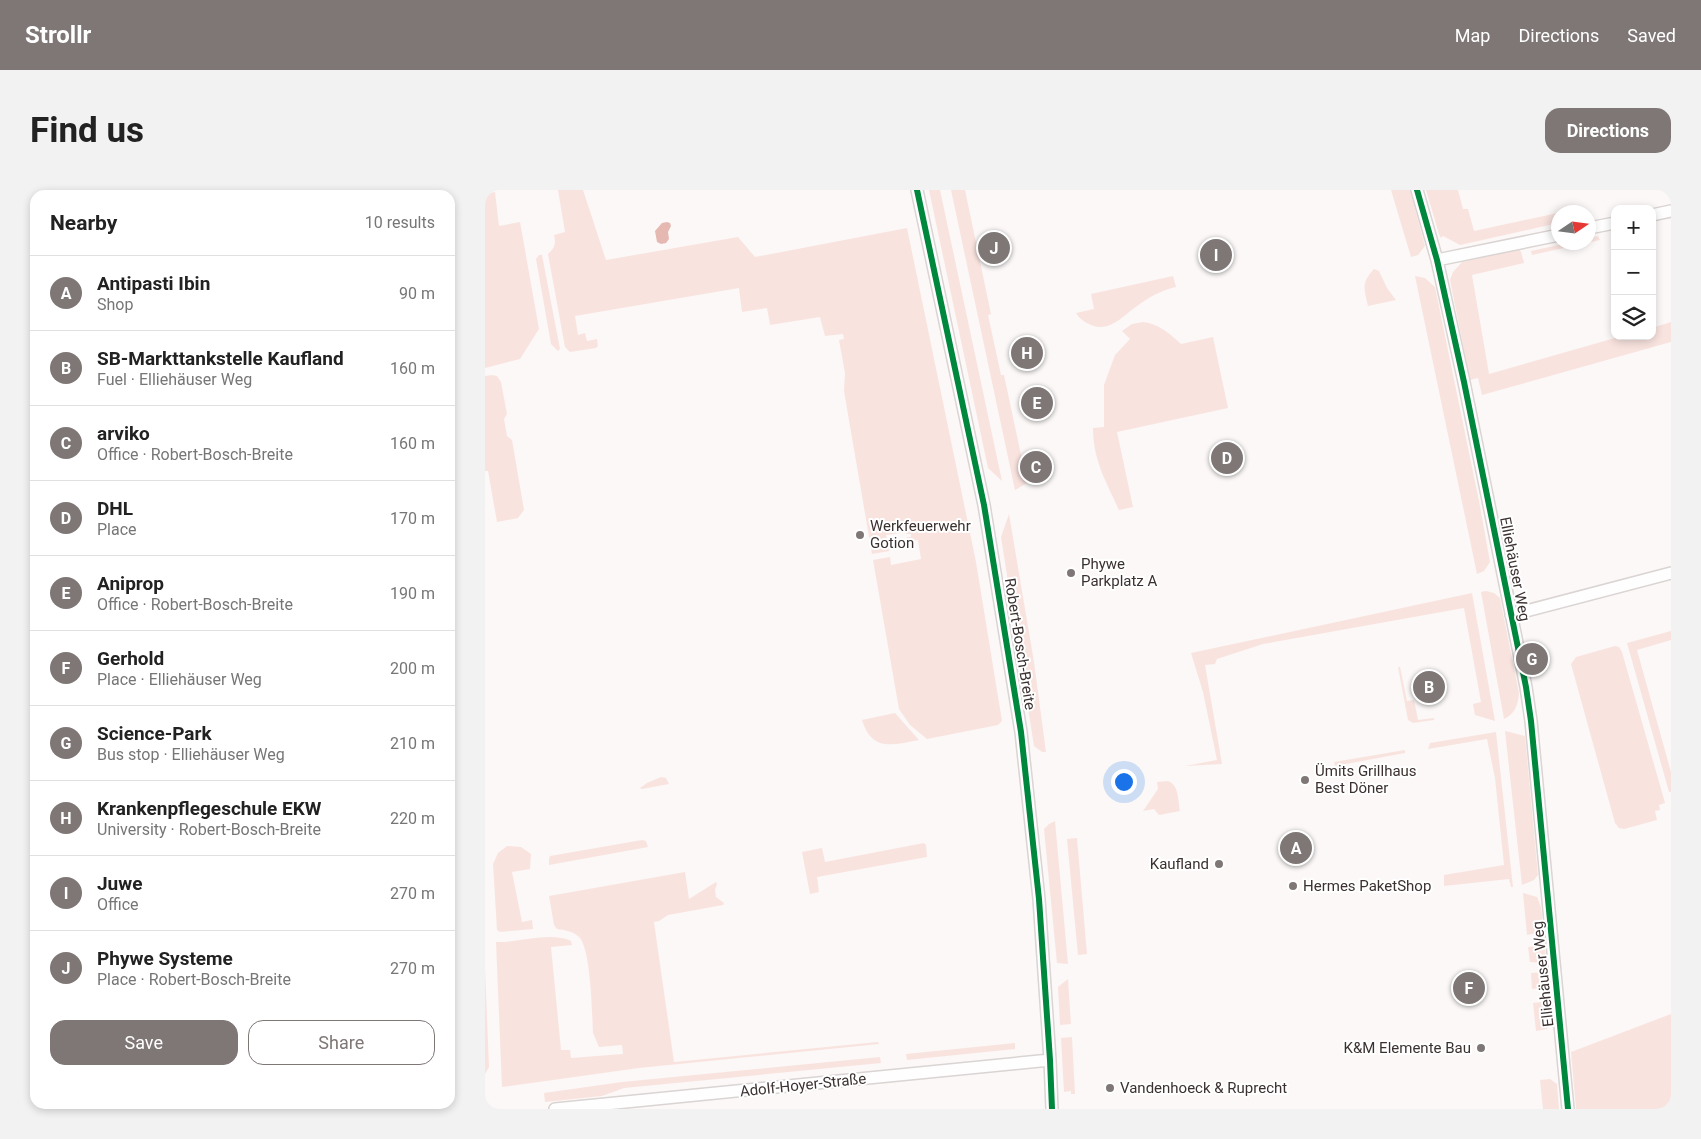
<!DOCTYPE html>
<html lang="en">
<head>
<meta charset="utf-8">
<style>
	body { margin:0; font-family:Roboto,sans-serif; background:#f2f2f2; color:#222 }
	.controls { position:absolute; right:15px; top:15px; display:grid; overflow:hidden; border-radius:10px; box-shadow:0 2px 8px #0003 }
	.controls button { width:45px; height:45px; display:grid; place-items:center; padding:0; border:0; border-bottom:1px solid #e0e0e0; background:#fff; color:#222; font:25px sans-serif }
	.compass { position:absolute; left:1066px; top:15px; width:45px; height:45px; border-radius:50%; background:#fff; box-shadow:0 2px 8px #0003; rotate:77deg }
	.you { position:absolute; left:638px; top:591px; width:18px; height:18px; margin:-12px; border:4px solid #fff; border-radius:50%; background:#1a73e8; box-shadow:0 0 0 8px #1a73e833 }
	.badge { display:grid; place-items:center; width:32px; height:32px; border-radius:50%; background:#7e7776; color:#fff; font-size:16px; font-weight:700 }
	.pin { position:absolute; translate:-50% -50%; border:2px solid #fff; box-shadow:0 1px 5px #0006 }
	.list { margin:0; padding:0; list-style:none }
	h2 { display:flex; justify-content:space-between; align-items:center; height:65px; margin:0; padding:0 20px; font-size:21px }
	h2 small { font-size:16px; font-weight:400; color:#767676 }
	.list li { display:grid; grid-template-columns:32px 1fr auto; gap:15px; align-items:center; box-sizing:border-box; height:75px; padding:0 20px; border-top:1px solid #e0e0e0 }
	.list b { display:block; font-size:19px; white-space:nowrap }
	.list p { margin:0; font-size:16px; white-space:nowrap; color:#767676 }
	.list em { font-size:16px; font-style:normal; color:#767676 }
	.actions { display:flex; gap:10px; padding:15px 20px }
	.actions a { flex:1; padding:11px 0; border:1px solid #7e7776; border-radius:15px; text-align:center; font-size:18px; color:#7e7776 }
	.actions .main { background:#7e7776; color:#fff }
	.icon { flex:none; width:28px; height:28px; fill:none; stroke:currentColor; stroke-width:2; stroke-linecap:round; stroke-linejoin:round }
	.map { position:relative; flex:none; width:1186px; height:919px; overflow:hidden; border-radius:15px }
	header { display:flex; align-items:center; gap:30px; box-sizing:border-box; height:70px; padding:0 25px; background:#7e7776; color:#fff }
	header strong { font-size:24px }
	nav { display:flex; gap:28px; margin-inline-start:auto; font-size:18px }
	.intro { display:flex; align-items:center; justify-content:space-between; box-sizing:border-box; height:120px; padding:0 30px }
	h1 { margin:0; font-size:35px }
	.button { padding:12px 22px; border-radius:15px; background:#7e7776; color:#fff; font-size:18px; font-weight:700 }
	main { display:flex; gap:30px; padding:0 30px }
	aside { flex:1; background:#fff; border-radius:15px; box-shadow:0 2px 8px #0003 }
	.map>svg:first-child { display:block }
	.green { fill:#f9e3df }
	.water { fill:#e6b8b2 }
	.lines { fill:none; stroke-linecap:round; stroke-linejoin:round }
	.street-casing { stroke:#dad4d3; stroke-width:14 }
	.street { stroke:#fefefe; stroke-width:11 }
	.cycleway-casing { stroke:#fff; stroke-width:9 }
	.cycleway { stroke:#00873e; stroke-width:6 }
	.poi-dot { fill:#7e7776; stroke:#fff; stroke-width:2 }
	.labels { text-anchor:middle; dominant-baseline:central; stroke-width:4; stroke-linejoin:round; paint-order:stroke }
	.poi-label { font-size:15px; fill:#3b3130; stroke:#fff; text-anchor:start }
	.street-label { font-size:15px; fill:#3b3130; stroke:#fff }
</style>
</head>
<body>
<header>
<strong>Strollr</strong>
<nav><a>Map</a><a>Directions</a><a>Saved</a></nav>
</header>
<div class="intro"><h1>Find us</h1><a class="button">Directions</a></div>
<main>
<aside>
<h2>Nearby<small>10 results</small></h2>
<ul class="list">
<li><span class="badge">A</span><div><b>Antipasti Ibin</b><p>Shop</p></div><em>90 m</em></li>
<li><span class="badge">B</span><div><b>SB-Markttankstelle Kaufland</b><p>Fuel · Elliehäuser Weg</p></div><em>160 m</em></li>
<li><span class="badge">C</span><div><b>arviko</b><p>Office · Robert-Bosch-Breite</p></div><em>160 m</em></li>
<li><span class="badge">D</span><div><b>DHL</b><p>Place</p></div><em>170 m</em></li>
<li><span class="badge">E</span><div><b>Aniprop</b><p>Office · Robert-Bosch-Breite</p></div><em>190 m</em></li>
<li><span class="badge">F</span><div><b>Gerhold</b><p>Place · Elliehäuser Weg</p></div><em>200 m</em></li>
<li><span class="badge">G</span><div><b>Science-Park</b><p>Bus stop · Elliehäuser Weg</p></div><em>210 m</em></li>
<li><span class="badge">H</span><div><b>Krankenpflegeschule EKW</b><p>University · Robert-Bosch-Breite</p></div><em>220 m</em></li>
<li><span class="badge">I</span><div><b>Juwe</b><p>Office</p></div><em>270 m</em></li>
<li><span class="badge">J</span><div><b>Phywe Systeme</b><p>Place · Robert-Bosch-Breite</p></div><em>270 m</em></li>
</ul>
<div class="actions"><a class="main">Save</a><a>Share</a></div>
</aside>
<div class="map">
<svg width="1186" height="919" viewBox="0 0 1186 919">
	<rect width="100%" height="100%" fill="#fbf8f7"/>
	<!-- green -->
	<path class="green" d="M73,0H98L121,70L253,47L270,67L422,38L491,372L517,531L513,535L442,549L425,535L414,519L388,370L405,367L406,375L436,369L433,350L423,352L422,347H426V344H421V342L401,345L404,361L387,364L359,201L360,183L354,150L359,149L358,144L340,146L335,127L285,135L282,118L257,122L254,98L90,126L93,145L100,143L102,151L112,149L113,156L111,158L85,162L80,157L63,64C70,58 71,53 69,45L80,42Z
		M444,0H455L517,291L503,278Z
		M466,0H480L506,124L503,125L516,185H519L542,293L530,300Z
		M906,0H925L940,56L933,65L926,67Z
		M941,0H973L978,19H983L989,41L1073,23V33L975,55L958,46L956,48L954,44Z
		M10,2L14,36L35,32L54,139L35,169L0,178V4Z
		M1113,46L1115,50L1047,65L1046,61L1083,53L1104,52V48Z
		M1034,59L1036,62L1039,73L987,85L1004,184L1137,146H1167V138L1186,132V152L997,205L993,188L985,190L965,90L968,82L977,72Z
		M54,65H57L75,159L73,161L66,154L51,69Z
		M889,79L894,81L902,98L911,110L883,116C879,98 876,93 889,79Z
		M688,86L691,97C677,100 664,107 652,116C637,127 622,145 602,133C597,130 594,128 591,123L609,119L606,104Z
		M930,86L940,88L950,97L994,311L1005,372L999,381L992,384Z
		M658,132C674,134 684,143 696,154L728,147L743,218L632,242L648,317L634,320C621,291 608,270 608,238L619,237V195L630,165L645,149L637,141L647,134Z
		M7,185L12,186L16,192L22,224L19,229L22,246L27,250L39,320L33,328L12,332L3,281H0V186Z
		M524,324L549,472L561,562H557L549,556L516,347Z
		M1001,401L1009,403L1015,408L1034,503C1033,515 1030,524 1019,529L996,402Z
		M987,403L1010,531L990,525L988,514L996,512L979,418L778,454L732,469L730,474L720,475L737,574L700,576L732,570L718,502L706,463Z
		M1186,441V450L1152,460L1186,582V602H1184L1142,453Z
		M1130,456L1134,457L1137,462L1180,613L1174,615L1175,620L1170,621L1172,630L1139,639L1134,638L1130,633L1086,474L1091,467Z
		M913,477H915L922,511L929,510L933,530L949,528V530L928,533L923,530Z
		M410,523L434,550C407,555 387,562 377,530Z
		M1020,541L1040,546L1053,685L1049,690L1037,695Z
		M1011,542L1028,697H1026L1024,689L959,696V685L1019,675L1010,588L1002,549L943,559L945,553Z
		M920,560V563L850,576L849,572Z
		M176,587L181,588L184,594L157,599L155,598L162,593Z
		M683,591C694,595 693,610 695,621L674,625L669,619L658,621L673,599L672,592Z
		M570,631L583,774L572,773L559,639L564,634Z
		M592,648L602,764L593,765L582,649Z
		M157,650L161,651L163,657L64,675V669L65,666Z
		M439,653L441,655L442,667L332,687L334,702L325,704L317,662L337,658L340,672Z
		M22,656L36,657L46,664L45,679L27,682L37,732L47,730L48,739L15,742L12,740L8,674L13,663Z
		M200,682L204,709L231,692L232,694L230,700L231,707L239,713L238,715L183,725L174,731L169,732L189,872L393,852L394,854L154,878L17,897L11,752C34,753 66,741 86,751L87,755L66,757L76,860H85L86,868L138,864L137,855L114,857L108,843C107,824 106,758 94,747C88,741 79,740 72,739L69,735L64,706Z
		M1038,703L1052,707C1057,717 1061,735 1052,743L1042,745Z
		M1051,756L1060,760L1061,769L1058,773L1045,772L1043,757Z
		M0,779L4,877L0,884Z
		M1059,782L1062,784C1063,797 1059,797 1047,799L1046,783Z
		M583,789L586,834L575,835L573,797Z
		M1057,812C1067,814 1066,825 1066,834L1062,839L1051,841L1048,813Z
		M1186,824V919H1091L1086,862Z
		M587,847L590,904H586V901L579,902L576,848Z
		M530,853V859L422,870L421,864Z
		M395,867L396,873L139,898L117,906L60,912L59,903L137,892Z
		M1065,889L1072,894L1074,919H1058L1055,890Z"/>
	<!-- water -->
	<path class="water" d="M182,32L185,33L186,36L183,42L184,49L181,53L176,54L172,52L170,41L177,33Z"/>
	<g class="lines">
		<defs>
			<path id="street" d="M432,0L499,315L536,542L554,709L565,870L567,919
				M932,0L952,70L979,192L1041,497L1046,531L1083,919
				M1167,25L1186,21
				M1104,38L1130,33
				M952,70L1074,45
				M1026,425L1186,383
				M70,919L565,870"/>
		</defs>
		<!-- street casing -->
		<use href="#street" class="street-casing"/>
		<!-- street -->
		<use href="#street" class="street"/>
		<defs>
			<path id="cycleway" d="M432,0L499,315L536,542L554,709L565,870L567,919
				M932,0L952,70L979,192L1041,497L1046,531L1083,919"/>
		</defs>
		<!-- cycleway casing -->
		<use href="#cycleway" class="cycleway-casing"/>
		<!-- cycleway -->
		<use href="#cycleway" class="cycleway"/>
	</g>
	<!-- markers -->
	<g class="poi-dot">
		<circle cx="375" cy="345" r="5"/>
		<circle cx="586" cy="383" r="5"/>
		<circle cx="820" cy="590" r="5"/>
		<circle cx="734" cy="674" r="5"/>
		<circle cx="808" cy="696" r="5"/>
		<circle cx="996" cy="858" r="5"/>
		<circle cx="625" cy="898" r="5"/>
	</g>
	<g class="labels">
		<!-- poi labels -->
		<g class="poi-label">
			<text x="385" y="336">Werkfeuerwehr<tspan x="385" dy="17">Gotion</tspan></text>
			<text x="596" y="374">Phywe<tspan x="596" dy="17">Parkplatz A</tspan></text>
			<text x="830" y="581">Ümits Grillhaus<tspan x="830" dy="17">Best Döner</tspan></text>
			<text x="724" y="674" text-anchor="end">Kaufland</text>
			<text x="818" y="696">Hermes PaketShop</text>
			<text x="986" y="858" text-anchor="end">K&amp;M Elemente Bau</text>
			<text x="635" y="898">Vandenhoeck &amp; Ruprecht</text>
		</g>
		<!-- street labels -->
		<g class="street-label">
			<text transform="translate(1030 379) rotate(79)">Elliehäuser Weg</text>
			<text transform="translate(535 454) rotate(81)">Robert-Bosch-Breite</text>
			<text transform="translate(1058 784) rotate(-96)">Elliehäuser Weg</text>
			<text transform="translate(318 895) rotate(-6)">Adolf-Hoyer-Straße</text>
		</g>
	</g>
</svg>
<div class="controls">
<button>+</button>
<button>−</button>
<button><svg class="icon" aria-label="layers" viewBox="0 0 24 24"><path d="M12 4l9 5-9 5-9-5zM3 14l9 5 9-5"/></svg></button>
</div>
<svg class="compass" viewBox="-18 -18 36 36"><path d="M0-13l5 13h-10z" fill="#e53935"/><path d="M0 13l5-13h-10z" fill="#767676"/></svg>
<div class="you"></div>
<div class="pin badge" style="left:811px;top:658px">A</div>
<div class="pin badge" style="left:944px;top:497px">B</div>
<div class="pin badge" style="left:551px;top:277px">C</div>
<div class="pin badge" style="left:742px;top:268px">D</div>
<div class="pin badge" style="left:552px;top:213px">E</div>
<div class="pin badge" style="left:984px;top:798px">F</div>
<div class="pin badge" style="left:1047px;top:469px">G</div>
<div class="pin badge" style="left:542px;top:163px">H</div>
<div class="pin badge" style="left:731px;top:65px">I</div>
<div class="pin badge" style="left:509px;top:58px">J</div>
</div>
</main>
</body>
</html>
